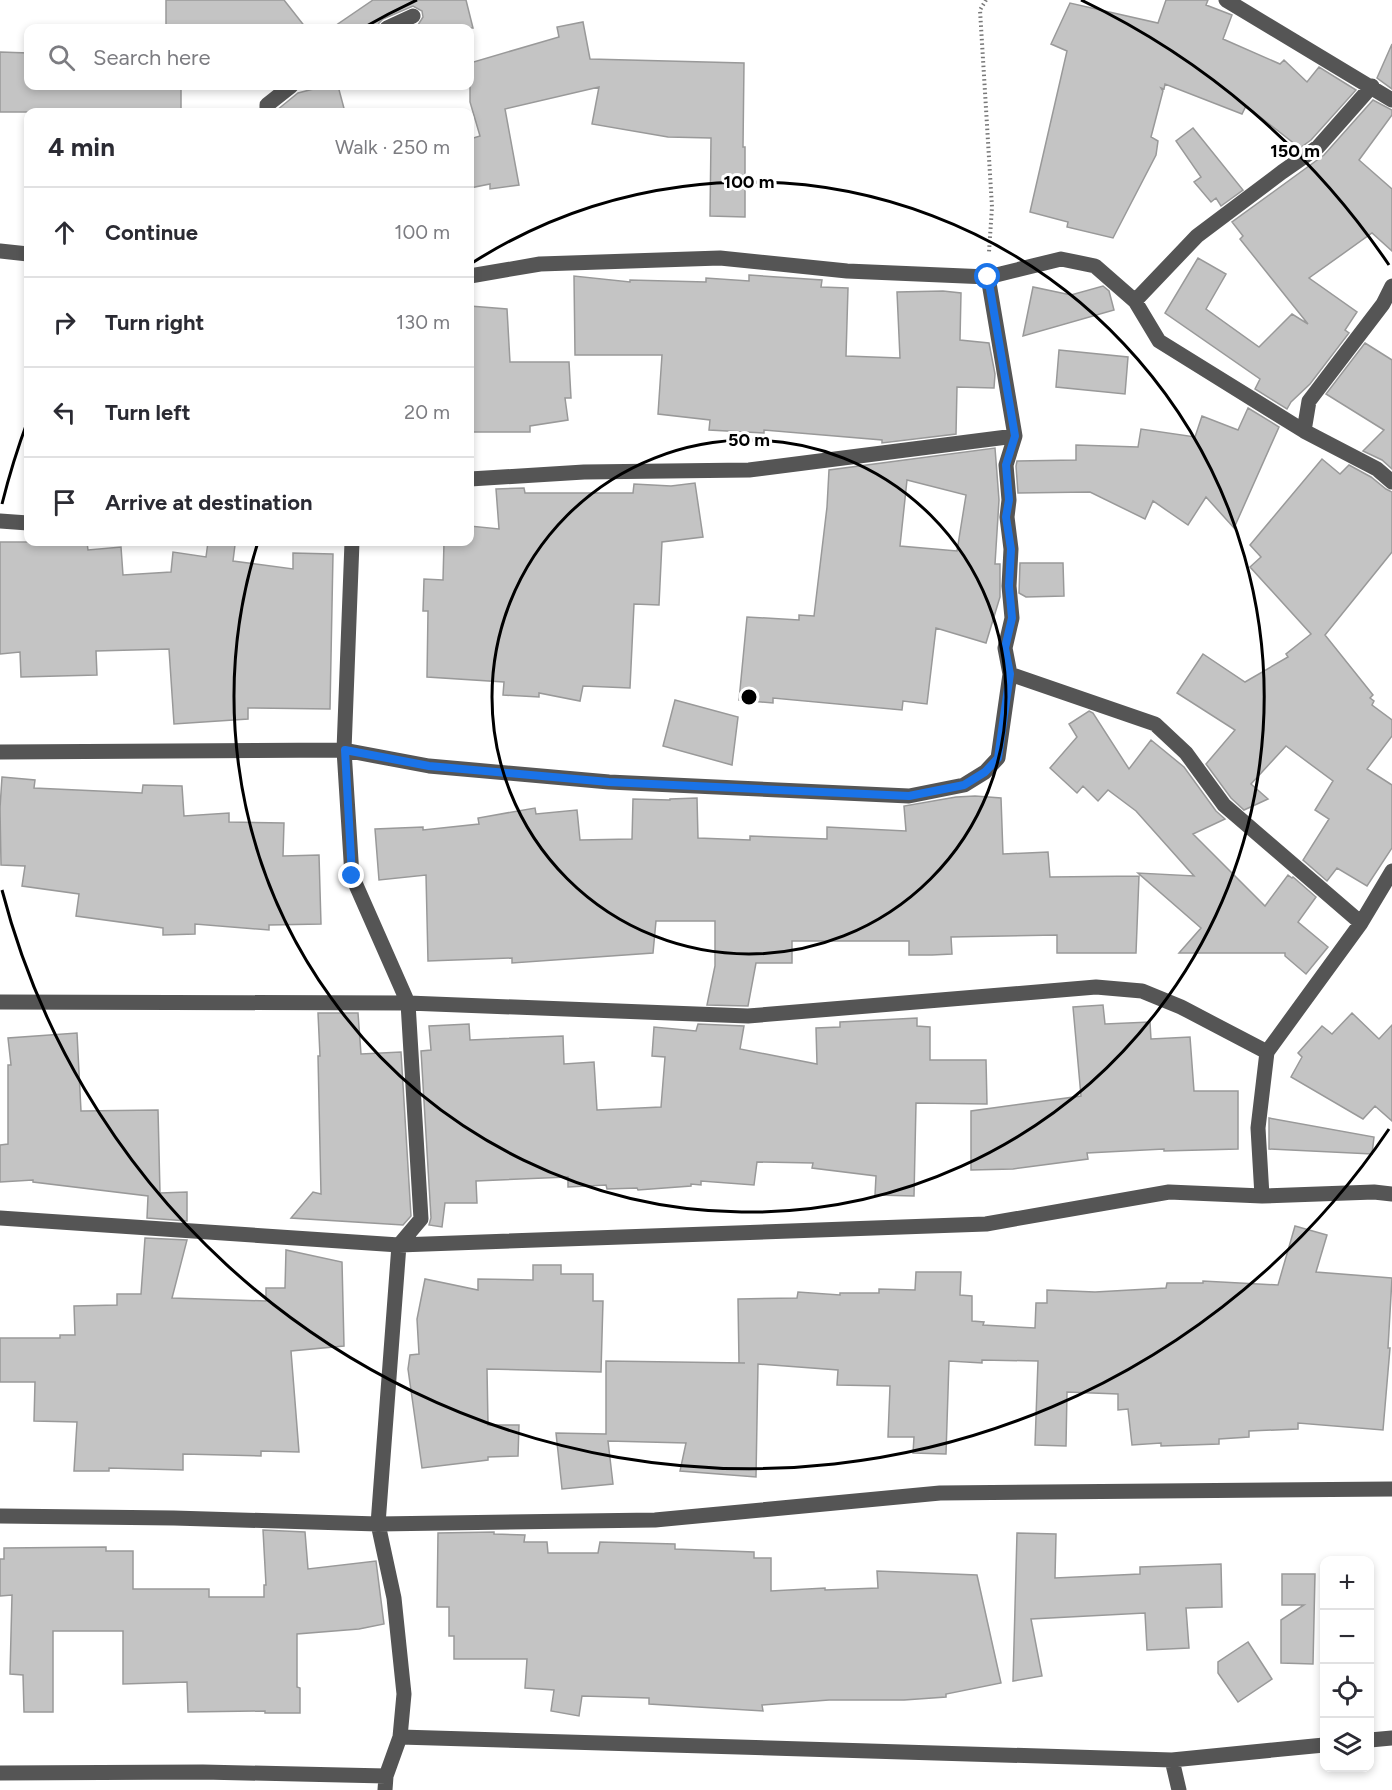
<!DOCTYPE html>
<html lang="en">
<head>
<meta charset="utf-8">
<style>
	body { margin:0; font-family:Figtree,sans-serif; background:#f2f2f3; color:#2b2b33 }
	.controls { position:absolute; right:18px; bottom:18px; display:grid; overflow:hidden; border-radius:12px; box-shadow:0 3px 9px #0003 }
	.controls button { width:54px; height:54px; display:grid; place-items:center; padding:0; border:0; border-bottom:2px solid #e1e1e2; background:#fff; color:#2b2b33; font:30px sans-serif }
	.stop { position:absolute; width:18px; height:18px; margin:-14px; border:4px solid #1a73e8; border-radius:50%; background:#fff }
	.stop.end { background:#1a73e8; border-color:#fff; box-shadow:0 2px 6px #0008 }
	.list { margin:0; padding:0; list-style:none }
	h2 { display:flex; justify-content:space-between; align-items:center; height:78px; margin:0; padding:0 24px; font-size:26px }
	h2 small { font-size:20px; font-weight:400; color:#7c7c81 }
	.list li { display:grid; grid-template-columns:39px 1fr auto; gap:18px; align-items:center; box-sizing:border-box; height:90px; padding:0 24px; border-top:2px solid #e1e1e2 }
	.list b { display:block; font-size:22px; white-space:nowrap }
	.list em { font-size:20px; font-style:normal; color:#7c7c81 }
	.icon { flex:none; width:33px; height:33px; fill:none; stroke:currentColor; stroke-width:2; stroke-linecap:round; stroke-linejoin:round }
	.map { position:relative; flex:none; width:1392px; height:1790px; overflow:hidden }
	.search { position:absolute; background:#fff; box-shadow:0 3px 9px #0003; left:24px; top:24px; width:450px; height:66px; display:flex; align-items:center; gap:15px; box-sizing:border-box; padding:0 21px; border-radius:12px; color:#7c7c81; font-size:22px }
	.panel { position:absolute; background:#fff; box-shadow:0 3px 9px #0003; left:24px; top:108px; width:450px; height:438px; border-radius:12px }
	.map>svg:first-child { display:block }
	.building { fill:#c4c4c4; stroke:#999; stroke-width:1.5; fill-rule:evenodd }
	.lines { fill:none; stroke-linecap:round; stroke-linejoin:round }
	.path { stroke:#777; stroke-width:4; stroke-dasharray:1.5 3; stroke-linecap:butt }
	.minor { stroke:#555; stroke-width:15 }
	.route { stroke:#1a73e8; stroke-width:8 }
	.ring { fill:none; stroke:#000; stroke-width:3 }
	.centre { fill:#000; stroke:#fff; stroke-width:3 }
	.ring-label { font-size:18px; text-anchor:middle; font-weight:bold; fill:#000; stroke:#fff; stroke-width:6; stroke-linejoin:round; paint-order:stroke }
</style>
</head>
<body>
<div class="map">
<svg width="1392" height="1790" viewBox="0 0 1392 1790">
	<rect width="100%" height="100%" fill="#fff"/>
	<!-- building -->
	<path class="building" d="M166,0H284L306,28H166Z
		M373,0H466L473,28H409L418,25L423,17L422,11L413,6L383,19L379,23L377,28H332Z
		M1166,0H1208L1206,5L1232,15L1223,39L1280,64L1284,60L1307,82L1319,67L1356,90L1311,140L1300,148L1246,106L1242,114L1165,84L1164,89L1161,88L1163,91L1151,137L1158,141L1156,155L1113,238L1067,227L1068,222L1030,212L1067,51L1051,44L1070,3L1158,23Z
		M583,22L590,59L744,63L743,147H745V217L710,216L711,138L668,137L592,124L599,87L505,109L519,185L490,189V184L470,188V139L480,136L470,102V63L559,37L557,27Z
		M1392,44V89L1377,78Z
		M0,52L28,53V86H181V112H0Z
		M325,86H338L345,112H277V110L298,93Z
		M1373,100L1392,110V115L1359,160L1392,189V251L1372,233L1309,278L1357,312L1345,330L1349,333L1310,384L1291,402L1287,409L1255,389L1260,379L1165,313L1198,258L1226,274L1206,309L1259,347L1292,314L1308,324L1240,239L1243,236L1232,222L1324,155Z
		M1193,128L1243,190L1221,206L1216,198L1211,202L1194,182L1201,177L1176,141Z
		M749,275L822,280L821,287L848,288L846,356L900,358L897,292L943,291L961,293L960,340L989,343L995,374L994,388L957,387L956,434L882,443V440L764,430V433L709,430L710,420L658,414L662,355H575L574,276L630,282V280L706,282V278L749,281Z
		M1103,286L1109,291L1114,310L1023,336L1033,287L1071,295Z
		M470,306L507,309L510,362H569L571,398H565L568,420L530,426V432H471Z
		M1365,343L1392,360V469L1382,460L1363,451L1384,430L1326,394Z
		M1059,350L1128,357L1125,394L1056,387Z
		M1248,408L1279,427L1234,528L1206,497L1188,525L1153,501L1145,519L1090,492L1018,493L1016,466L1017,461L1076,460V445L1138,447L1141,429L1195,437L1202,416L1238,430Z
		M995,448L999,500L995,564H1000V597L986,643L936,628L927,704L903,701L902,710L773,698V703L739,700L747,617L799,620V615L814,616L827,507L829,470ZM907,480L966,495L957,551L900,546Z
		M1322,459L1340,474L1349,465L1371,477L1386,489L1392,492V552L1325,635L1373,695L1370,698L1374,701L1372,705L1392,720V736L1367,769L1392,785V848L1367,886L1337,868L1327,881L1303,860L1329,819L1315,810L1333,781L1286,746L1251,784L1268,799L1244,810L1231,798L1206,764L1235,730L1177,693L1203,654L1245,682L1288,657L1286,654L1311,634L1250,567L1261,557L1250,545Z
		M695,483L703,537L662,542L659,605L634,604L630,688L583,686L580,701L539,693V697L503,695L504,682L427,677L428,611H423L424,579L443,580L444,542H470V526L499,529L496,489L524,488L525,493H633L634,484L671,486Z
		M0,542H87L88,550L121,547L123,575L171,572L173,552L206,557L208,542L235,545L233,561L293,569V553L333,554L330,709L248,708V719L174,724L169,649L96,651L97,675L21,677L20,652L0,654Z
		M1020,563H1063L1064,596L1026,597L1019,593Z
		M675,700L738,717L732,765L663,746Z
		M1089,711L1093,713L1129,769L1151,740L1184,767L1216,811L1225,819L1193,834L1265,906L1288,875L1292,878L1293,877L1316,897L1298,922L1328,947L1306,974L1285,956V953H1179L1201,928L1138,873L1194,876L1136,811L1108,790L1098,801L1083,786L1077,793L1050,768L1077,737L1069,724Z
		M2,777L35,780L34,788L142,793L143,785L182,786L184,816L229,813V822L284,823L283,856L319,855L321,924L269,925V930L195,924V934L163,935V928L76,916L79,894L22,886L25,866L1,865L0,808Z
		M975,796L1001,798L1003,854L1048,852L1050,877L1139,876L1136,953H1057V935L951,937L952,954L932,955H909V941H792V963H756L748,1006L707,1005L715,966V921H656L653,953L512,963V958L428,961L426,875L379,880L375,829L423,827V830L479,824L478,818L535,808L536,814L577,810L580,840L632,839L633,799L670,800V799L697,798L698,838L750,840V836L827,839V827L906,831L904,806L956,797Z
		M1103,1005L1105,1024L1150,1022L1151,1039L1190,1037L1194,1091H1238V1149L1164,1151V1149L1087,1153L1088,1159L1013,1169L971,1170V1111L1081,1096L1073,1007Z
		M318,1013H358L361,1054L401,1052L411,1216L403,1225L291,1218L313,1192L321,1194L318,1056H320Z
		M1352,1013L1379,1039L1392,1025V1121L1375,1106L1363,1119L1291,1077L1302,1057L1298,1053L1322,1026L1332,1034Z
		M917,1018V1026L930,1027V1060H986L987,1104L916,1103L914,1196L875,1195L876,1176L812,1168L813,1163L757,1162L754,1185L701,1181V1185L691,1184V1186L638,1190L637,1188L607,1189L606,1185L568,1187V1177L476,1181L477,1203H445L442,1227L429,1225L431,1218L421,1051L431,1050L429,1026L469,1024L470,1040L563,1036L564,1064L594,1062L597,1110L661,1107L665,1057L652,1056L654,1027L696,1031L698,1024L744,1026L740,1049L817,1064L816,1028L840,1027V1022Z
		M77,1033L81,1111L158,1110L160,1193L187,1192V1221L147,1218L148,1196L33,1182V1180L0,1182V1145L8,1144V1065H11L8,1038Z
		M1269,1118L1374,1137L1372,1154L1269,1149Z
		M1295,1226L1327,1235L1316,1272L1392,1278L1388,1348H1390L1383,1430L1298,1423V1429L1249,1431V1437L1219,1439V1444L1161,1446V1443L1132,1445L1128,1409L1118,1410V1394L1067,1392L1066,1446L1035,1445L1038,1361L982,1360V1363L949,1361L946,1454L913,1453L914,1437H888L890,1386L837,1385L838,1370L758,1364L756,1477L680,1471L686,1443L608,1441L613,1484L562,1489L556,1433L606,1434V1361L745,1363H739L738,1299L797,1298L798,1292L840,1295V1293H879V1289L915,1290L916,1272H961L960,1295L972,1296V1321L984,1322L983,1325L1035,1328L1036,1303H1047V1290L1095,1292L1166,1288L1167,1283H1203V1281L1278,1285Z
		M145,1238L187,1240L172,1298L266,1301V1288H285L286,1250L342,1262L344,1346L291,1351L299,1452L261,1451V1456L183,1454V1470L109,1468V1471H74L77,1422L34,1421L35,1382H0V1338H60V1335H75L74,1306L117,1305V1294H141Z
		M533,1265H561V1274H593V1301H603L601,1372L487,1369L488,1425H519L518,1456L488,1457V1460L422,1468L408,1369L410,1355L419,1354L417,1319L425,1279L478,1290V1279L533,1280Z
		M263,1530L305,1532L308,1569L376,1561L384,1624L359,1629L297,1634V1687L300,1688V1713H265V1711L188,1712L187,1682L123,1684V1631H53V1712H24L23,1675L10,1674L12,1595L0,1596V1559H4V1548L106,1547V1551H133V1589H209V1597H264V1585H266Z
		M494,1532V1534L525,1535L524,1542H547L548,1553H598L600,1542L675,1544V1549L754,1552V1558H771V1591L825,1588V1590L878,1588L877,1571L977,1575L1001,1683L946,1694V1697L904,1700H829L762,1705L763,1711L649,1704V1698L582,1696L579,1716L551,1711L554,1690L525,1688L527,1659H454V1636H449V1607H437L438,1533Z
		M1017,1533L1056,1534L1055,1578L1140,1574V1567L1221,1564L1222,1607L1186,1608L1189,1648L1147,1650L1145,1613L1031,1619L1042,1676L1013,1681Z
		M1282,1574H1315L1313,1664L1281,1663V1620L1304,1605H1282Z
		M1248,1642L1272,1679L1238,1702L1218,1673V1662Z"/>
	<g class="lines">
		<!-- path -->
		<path class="path" d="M986,0L980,10L992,207L989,252"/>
		<!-- minor -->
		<path class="minor" d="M1226,0L1392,100
			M387,28L413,16
			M267,112V105L291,86
			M0,251L28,254
			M470,276L540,264L720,258L847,271L988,277L1061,259L1095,266L1135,301L1159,341L1304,431L1377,469L1392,482
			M1135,301L1197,236L1282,172L1318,147L1372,86
			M1304,431L1309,401L1383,304L1392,286
			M470,479L584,472L749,470L1015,436
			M0,521L28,523
			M352,542L344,750L352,876L408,1003L421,1219L399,1245L378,1524L394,1598L404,1694L400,1737L386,1776L385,1790
			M1010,674L1155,724L1186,753L1224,805L1361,923
			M0,752L344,750L429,766L609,782L909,796L964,785L985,772L998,758L1010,674L1005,648L1012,618L1009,586L1011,549L1007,517L1009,500L1006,465L1015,436L988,277
			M0,1002L408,1003L748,1016L1096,987L1142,991L1181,1007L1267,1052
			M1262,1196L1258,1128L1267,1052L1361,923L1392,871
			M0,1218L399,1245L986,1224L1169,1192L1262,1196L1374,1192L1392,1194
			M0,1516L174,1518L378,1524L655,1520L940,1493L1392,1489
			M400,1737L1172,1760L1324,1745
			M1370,1740L1392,1738
			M1172,1760L1179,1790
			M0,1773L203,1772L386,1776"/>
	</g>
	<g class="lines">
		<!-- route -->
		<path class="route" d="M352,876L345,750L429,766L609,782L909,796L964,785L985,772L998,758L1010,674L1005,648L1012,618L1009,586L1011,549L1006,517L1009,500L1006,465L1015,436L988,277"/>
	</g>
	<!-- distance rings -->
	<g class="ring">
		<circle cx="749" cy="697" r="257"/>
		<path d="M472 263A515 515 0 1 1 258 542"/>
		<path d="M1389 1129A772 772 0 0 1 2 890M2 504A772 772 0 0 1 28 420M363 28A772 772 0 0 1 417 0M1081 0A772 772 0 0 1 1389 265"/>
	</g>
	<circle cx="749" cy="697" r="9" class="centre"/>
	<g class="ring-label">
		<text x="1295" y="157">150 m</text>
		<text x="749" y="188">100 m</text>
		<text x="749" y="446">50 m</text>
	</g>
</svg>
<div class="controls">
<button>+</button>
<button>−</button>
<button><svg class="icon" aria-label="locate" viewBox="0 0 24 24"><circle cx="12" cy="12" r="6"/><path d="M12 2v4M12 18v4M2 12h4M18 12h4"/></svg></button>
<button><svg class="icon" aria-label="layers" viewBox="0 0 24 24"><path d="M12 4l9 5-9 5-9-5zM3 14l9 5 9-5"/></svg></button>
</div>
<div class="stop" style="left:988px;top:277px"></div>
<div class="stop end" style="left:352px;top:876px"></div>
<div class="search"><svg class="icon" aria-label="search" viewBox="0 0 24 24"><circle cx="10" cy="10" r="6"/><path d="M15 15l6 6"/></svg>Search here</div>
<section class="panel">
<h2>4 min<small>Walk · 250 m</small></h2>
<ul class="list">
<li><svg class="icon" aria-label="ahead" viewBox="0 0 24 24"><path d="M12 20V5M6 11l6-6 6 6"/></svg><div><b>Continue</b></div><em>100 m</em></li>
<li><svg class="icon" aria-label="right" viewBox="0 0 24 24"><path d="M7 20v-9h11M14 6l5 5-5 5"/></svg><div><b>Turn right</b></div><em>130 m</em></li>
<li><svg class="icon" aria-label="left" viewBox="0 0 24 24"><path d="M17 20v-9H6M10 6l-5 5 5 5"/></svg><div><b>Turn left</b></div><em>20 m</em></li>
<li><svg class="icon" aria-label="arrive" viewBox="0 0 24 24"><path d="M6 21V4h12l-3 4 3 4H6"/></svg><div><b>Arrive at destination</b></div></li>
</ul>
</section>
</div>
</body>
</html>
